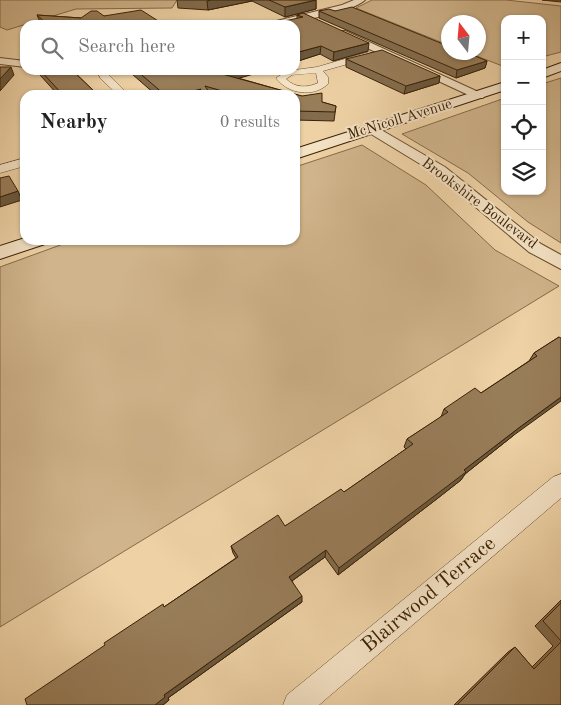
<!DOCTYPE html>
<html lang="en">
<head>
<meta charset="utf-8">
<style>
	body { margin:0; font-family:"Old Standard TT",serif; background:#f6f6f6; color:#222 }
	.controls { position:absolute; right:15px; top:15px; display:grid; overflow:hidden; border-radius:10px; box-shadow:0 1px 4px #0004 }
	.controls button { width:45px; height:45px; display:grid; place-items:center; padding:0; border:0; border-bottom:1px solid #e0e0e0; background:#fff; color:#222; font:25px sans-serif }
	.compass { position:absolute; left:441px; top:15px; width:45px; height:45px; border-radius:50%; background:#fff; box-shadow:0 1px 4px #0004; rotate:344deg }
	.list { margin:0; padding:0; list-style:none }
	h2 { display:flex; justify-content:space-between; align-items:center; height:65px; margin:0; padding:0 20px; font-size:21px }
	h2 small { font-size:16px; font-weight:400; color:#767676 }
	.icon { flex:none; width:28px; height:28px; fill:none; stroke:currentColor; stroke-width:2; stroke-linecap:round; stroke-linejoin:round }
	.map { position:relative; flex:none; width:561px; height:705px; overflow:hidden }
	.search { position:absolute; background:#fff; box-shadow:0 1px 4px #0004; left:20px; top:20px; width:280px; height:55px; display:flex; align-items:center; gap:12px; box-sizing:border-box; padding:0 18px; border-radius:15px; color:#767676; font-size:19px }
	.panel { position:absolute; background:#fff; box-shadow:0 1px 4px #0004; left:20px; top:90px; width:280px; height:155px; border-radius:15px }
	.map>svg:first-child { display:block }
	.green { fill:#d0b48b; stroke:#866a48 }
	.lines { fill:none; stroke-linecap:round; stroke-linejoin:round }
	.minor-casing { stroke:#684d2d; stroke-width:1 }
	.tertiary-casing { stroke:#684d2d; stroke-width:2 }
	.secondary-casing { stroke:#3b2105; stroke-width:2 }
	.minor { fill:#f4e2c5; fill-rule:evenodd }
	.tertiary { fill:#f4e2c5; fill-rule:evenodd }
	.secondary { fill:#f4e2c5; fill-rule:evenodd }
	.wall { fill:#836c4d; stroke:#3b2105 }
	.shaded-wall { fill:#6a583e; stroke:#3b2105 }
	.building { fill:#987d59; stroke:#3b2105 }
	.labels { text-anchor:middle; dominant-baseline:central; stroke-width:4; stroke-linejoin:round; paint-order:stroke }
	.far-street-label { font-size:15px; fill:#3b2105; stroke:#f4e2c5 }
	.near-street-label { font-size:21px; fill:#3b2105; stroke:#f4e2c5 }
</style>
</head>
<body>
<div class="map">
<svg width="561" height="705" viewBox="0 0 561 705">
	<rect width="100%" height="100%" fill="#eed2a6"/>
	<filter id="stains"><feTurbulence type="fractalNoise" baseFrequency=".004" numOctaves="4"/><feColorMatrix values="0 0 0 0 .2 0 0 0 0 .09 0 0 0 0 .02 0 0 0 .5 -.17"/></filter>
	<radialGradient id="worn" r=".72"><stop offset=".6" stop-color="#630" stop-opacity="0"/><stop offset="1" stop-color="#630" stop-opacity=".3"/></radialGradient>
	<!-- green -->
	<path class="green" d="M0,0H177L172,8L76,9L7,30L0,27Z
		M372,0H506L561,6V52L542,57V19H505V67L469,53L478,52V22H448V45L356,8Z
		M561,78V243L528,222L468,173L402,134L505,98V191H542V84Z
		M362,145L426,185L495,250L559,286L0,627V267L74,240H295V167Z"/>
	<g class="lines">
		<defs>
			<path id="minor" d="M369,52L372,53V57L323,71L328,77V84C313,98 288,94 276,78L287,71L317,67ZM316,73L318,83C307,88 295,88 286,79L292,75Z
				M96,70H104L129,95H118L101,79Z
				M25,158V166L0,173V165Z
				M561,474V498L319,705H283L287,695L553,477Z"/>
			<path id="tertiary" d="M354,0H365C350,14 282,25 260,25L342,5Z
				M339,31H345L485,95L483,98H475L339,35Z
				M0,58L25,61V67L0,64Z
				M371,124L445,167L541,244L561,255V269L529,252L435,173L366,131L364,128L366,125Z"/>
			<path id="secondary" d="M561,63V71L542,78V70Z
				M505,82V90L295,159V149Z
				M25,238V240H48L45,244L0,259V246Z"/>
		</defs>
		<!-- minor casing -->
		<use href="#minor" class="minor-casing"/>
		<!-- tertiary casing -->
		<use href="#tertiary" class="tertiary-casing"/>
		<!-- secondary casing -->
		<use href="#secondary" class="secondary-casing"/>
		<!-- minor -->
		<use href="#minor" class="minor"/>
		<!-- tertiary -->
		<use href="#tertiary" class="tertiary"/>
		<!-- secondary -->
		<use href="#secondary" class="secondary"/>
	</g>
	<!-- wall -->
	<path class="wall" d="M177,0H316V9L285,17L252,1L208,10L178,8Z
		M542,0H561V2Z
		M319,11H335L487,61L485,68L456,78L319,18Z
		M37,15L81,18L104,16L163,24V25H42L40,22Z
		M297,15L368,51L333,61L320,54L295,62V25L297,18Z
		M346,59L440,76L439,83L404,94L346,67Z
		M38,70H72L98,95H58L40,75Z
		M129,70H267L238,78L336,106L334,121L295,120V95H156L132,74L131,72Z
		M559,337L514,435L465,474L461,480L438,498L338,575L325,557L292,581L302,602L168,698L169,700L163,705L164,607L236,558L233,553L231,546L285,526L344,492L406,449L404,447L407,439L441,417L444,409L481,393L529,361L534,353Z
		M561,600V705H454L508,652L515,647L532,667L553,646L535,626Z"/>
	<!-- shaded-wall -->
	<path class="shaded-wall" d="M211,0H252V1L208,10L207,1Z
		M316,0V9L285,17V7Z
		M369,43L368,51L333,61L334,52Z
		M321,46L320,54L295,62V53Z
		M487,61L485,68L456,78L457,70Z
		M11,67L14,75L0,91V79Z
		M236,70H267L223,83L222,74Z
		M440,76L439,83L404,94L406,86Z
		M201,89L202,95H178Z
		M18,191L22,200L0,207V197Z
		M561,397V401L514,435L465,474L461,480L438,498L338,575L339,568L464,470L520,427Z
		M326,550L325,557L289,583V577Z
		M302,596V602L168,698L169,700L163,705H155L164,695Z"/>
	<!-- building -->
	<path class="building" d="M269,0H316L285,7Z
		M352,7L448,46V52H466L487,61L457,70L319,11L329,9L335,11Z
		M141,10L163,24L162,25H48L37,15L81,18L91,11H97L104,16Z
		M303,13L369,43L334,52L321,46L295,53V25H266L303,17L297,15Z
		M382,50L440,76L406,86L346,59Z
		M0,67H11L0,79Z
		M40,70H72L98,95H63Z
		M136,70H236L222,74L302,96L322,93V102L336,106L335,112L295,111V95H236L205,86L211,95H198L201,89L178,95H165Z
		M9,176L18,191L0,197V178Z
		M559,337L561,338V397L520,427L464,470L466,472L339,568L326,550L289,577L302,596L164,695L165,697L155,705H27L25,699L105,645L104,643L163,604L164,607L238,557L231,546L278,515L285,526L341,489L344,492L413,444L407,439L448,412L444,409L475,388L481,393L537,356L534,353Z
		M561,603V641L543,621Z
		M561,642V705H457L515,647L534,669Z"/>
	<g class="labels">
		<!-- far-street labels -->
		<g class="far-street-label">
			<text transform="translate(400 120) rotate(-17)">McNicoll Avenue</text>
			<text transform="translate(479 204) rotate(37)">Brookshire Boulevard</text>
		</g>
		<!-- near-street labels -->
		<g class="near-street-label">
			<text transform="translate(429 595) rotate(-40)">Blairwood Terrace</text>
		</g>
	</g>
	<rect width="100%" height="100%" filter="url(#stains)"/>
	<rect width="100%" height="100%" fill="url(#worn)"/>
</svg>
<div class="controls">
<button>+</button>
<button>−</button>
<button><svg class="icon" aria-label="locate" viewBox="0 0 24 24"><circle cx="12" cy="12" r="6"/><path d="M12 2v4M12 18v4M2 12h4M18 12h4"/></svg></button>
<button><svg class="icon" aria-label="layers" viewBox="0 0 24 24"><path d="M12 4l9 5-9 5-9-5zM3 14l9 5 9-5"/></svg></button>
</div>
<svg class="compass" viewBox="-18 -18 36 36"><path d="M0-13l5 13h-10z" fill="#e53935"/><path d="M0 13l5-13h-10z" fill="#767676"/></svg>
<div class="search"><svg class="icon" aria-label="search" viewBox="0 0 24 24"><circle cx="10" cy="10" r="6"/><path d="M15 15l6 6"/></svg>Search here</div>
<section class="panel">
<h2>Nearby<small>0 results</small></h2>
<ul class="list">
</ul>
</section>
</div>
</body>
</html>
